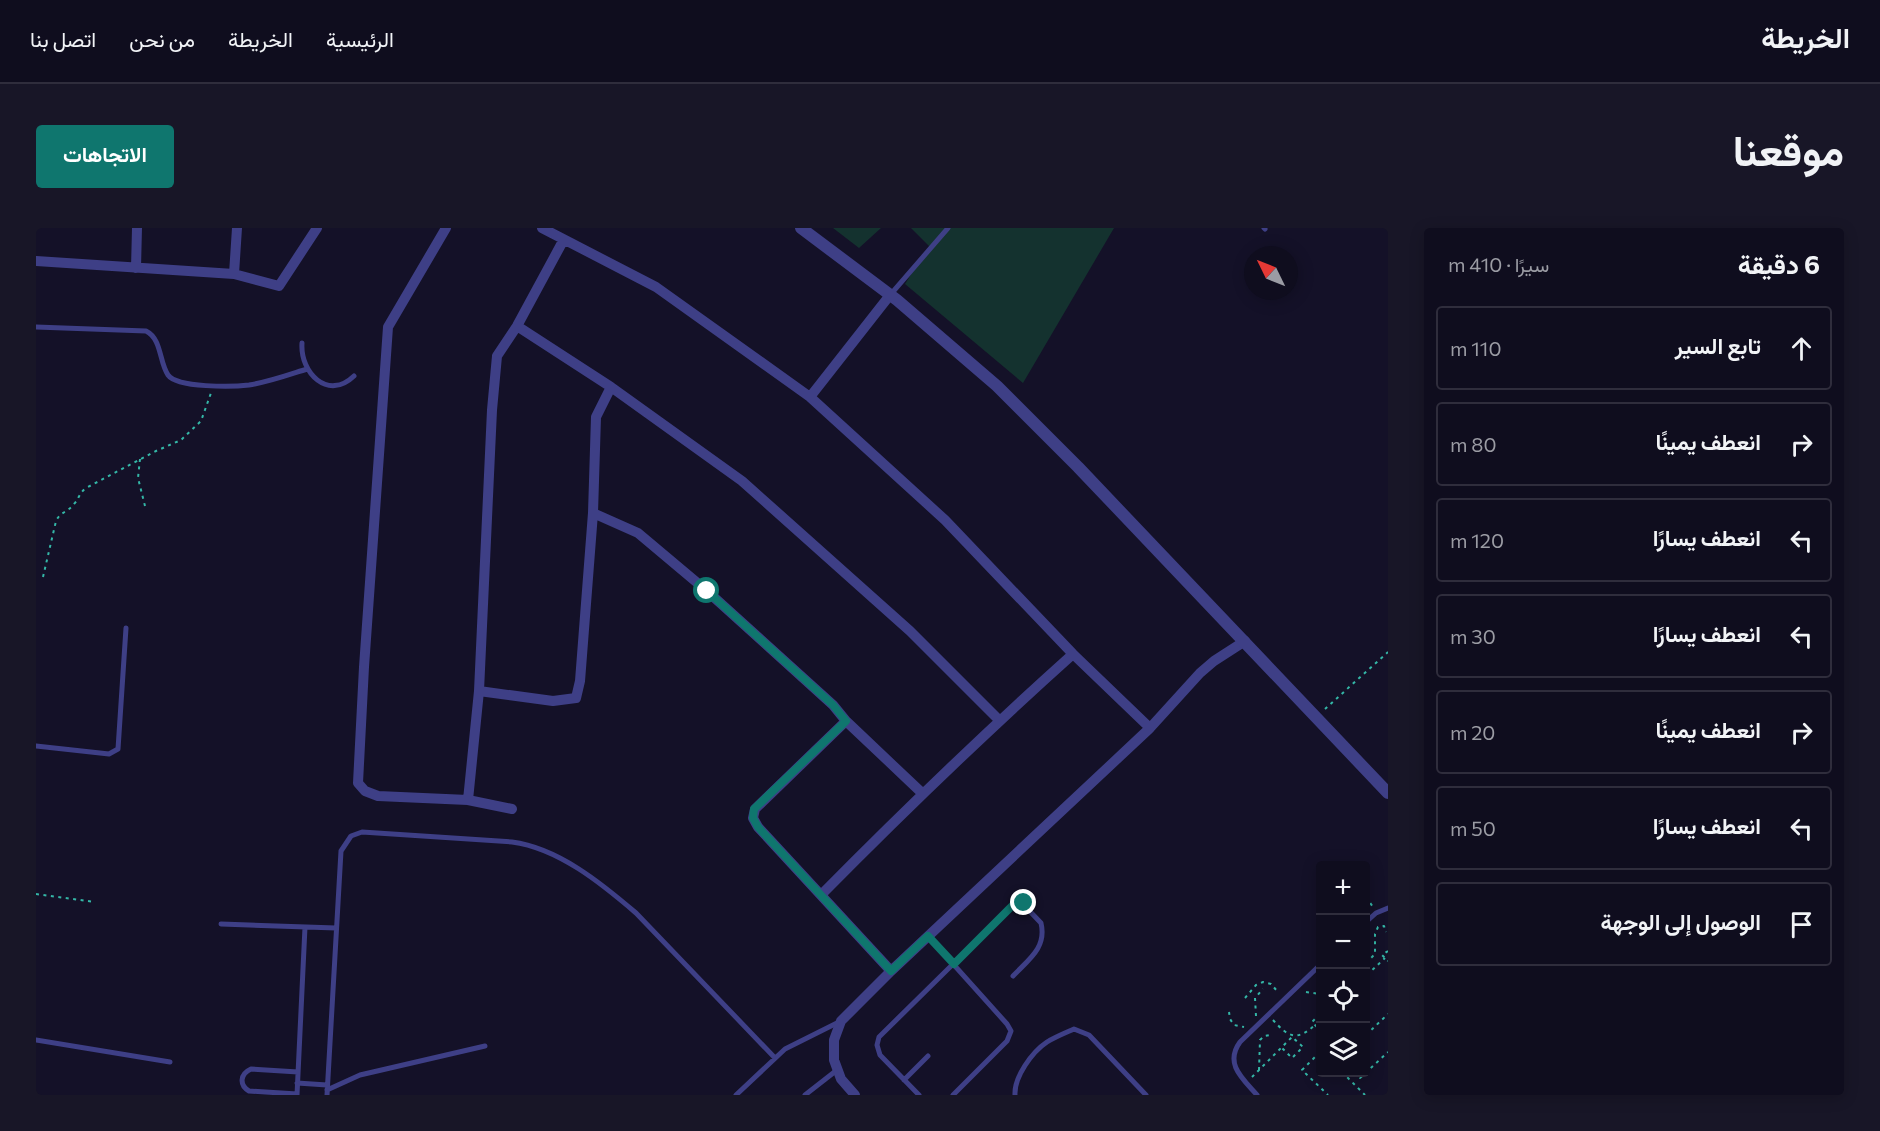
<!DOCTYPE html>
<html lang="ar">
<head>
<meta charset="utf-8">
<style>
	body { margin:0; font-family:Commissioner,Vazirmatn,sans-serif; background:#181627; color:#f1f3f6; direction:rtl }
	.controls { position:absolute; right:18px; bottom:18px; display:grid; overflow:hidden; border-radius:6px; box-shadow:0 3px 15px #0003 }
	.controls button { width:54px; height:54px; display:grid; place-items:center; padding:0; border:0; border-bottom:2px solid #2f2d3c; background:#0f0d1e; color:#f1f3f6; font:30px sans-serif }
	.compass { position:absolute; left:1208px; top:18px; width:54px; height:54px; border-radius:50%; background:#0f0d1e; box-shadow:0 3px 15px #0003; rotate:313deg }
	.stop { position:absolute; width:18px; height:18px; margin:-14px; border:4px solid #0f766e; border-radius:50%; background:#fff }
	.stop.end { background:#0f766e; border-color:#fff; box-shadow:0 2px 6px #0008 }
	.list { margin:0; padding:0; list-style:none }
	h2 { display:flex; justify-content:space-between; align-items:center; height:78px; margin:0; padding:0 24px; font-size:26px }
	h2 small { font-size:20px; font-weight:400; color:#9b9ca4 }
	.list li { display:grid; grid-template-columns:39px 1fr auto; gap:18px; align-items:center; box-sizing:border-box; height:84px; margin:0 12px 12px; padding:0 12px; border:2px solid #2f2d3c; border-radius:6px }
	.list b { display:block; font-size:22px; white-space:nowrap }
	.list em { font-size:20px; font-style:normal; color:#9b9ca4 }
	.icon { flex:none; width:33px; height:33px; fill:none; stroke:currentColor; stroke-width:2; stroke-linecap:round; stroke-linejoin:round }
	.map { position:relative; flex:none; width:1352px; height:867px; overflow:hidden; direction:ltr; border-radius:6px }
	header { display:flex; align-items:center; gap:36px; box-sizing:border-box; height:84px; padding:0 30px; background:#0f0d1e; border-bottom:2px solid #2f2d3c }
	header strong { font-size:28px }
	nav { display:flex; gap:33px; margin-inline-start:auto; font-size:21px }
	.intro { display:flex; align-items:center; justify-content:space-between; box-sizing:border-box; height:144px; padding:0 36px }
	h1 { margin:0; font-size:42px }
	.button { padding:15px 27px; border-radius:6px; background:#0f766e; color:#fff; font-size:21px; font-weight:700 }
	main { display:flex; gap:36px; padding:0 36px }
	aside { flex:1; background:#0f0d1e; border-radius:6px; box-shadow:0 3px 15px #0003 }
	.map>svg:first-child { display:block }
	.green { fill:#14322f }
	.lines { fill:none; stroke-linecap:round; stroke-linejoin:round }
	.path { stroke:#34b7a7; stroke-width:2; stroke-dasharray:3 4.5; stroke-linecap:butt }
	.service { stroke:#3e3f86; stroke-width:5 }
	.minor { stroke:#3e3f86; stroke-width:10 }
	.tertiary { stroke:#3e3f86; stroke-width:12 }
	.route { stroke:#0f766e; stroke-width:8 }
</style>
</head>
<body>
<header>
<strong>الخريطة</strong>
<nav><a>الرئيسية</a><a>الخريطة</a><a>من نحن</a><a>اتصل بنا</a></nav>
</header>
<div class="intro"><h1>موقعنا</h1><a class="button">الاتجاهات</a></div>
<main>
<aside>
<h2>6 دقيقة<small>سيرًا · 410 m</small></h2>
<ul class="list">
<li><svg class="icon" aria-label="ahead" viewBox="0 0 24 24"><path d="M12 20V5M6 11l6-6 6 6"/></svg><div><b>تابع السير</b></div><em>110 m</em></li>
<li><svg class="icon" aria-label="right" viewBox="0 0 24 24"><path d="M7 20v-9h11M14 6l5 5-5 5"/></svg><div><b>انعطف يمينًا</b></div><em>80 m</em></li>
<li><svg class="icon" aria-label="left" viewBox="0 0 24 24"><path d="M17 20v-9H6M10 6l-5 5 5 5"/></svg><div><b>انعطف يسارًا</b></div><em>120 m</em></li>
<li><svg class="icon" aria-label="left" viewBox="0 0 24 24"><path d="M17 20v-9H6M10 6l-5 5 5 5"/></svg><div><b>انعطف يسارًا</b></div><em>30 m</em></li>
<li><svg class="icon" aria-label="right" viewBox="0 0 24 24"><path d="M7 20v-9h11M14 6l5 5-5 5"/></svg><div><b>انعطف يمينًا</b></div><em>20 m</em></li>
<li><svg class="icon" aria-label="left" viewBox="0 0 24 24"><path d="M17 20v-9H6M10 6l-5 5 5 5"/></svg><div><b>انعطف يسارًا</b></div><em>50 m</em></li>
<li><svg class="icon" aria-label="arrive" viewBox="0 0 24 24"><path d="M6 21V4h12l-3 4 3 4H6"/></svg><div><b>الوصول إلى الوجهة</b></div></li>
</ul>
</aside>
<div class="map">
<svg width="1352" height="867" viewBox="0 0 1352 867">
	<rect width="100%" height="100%" fill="#141128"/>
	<!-- green -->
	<path class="green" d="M797,0H845L823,20Z
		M875,0H1078L987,155L869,56L893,18Z"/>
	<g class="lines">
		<!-- path -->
		<path class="path" d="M104,231L102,250L109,278
			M7,349L20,293C24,284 32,284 38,276C43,271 43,265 50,260L120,223L145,212L165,193L175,165
			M1289,481L1352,424
			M0,666L59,674
			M1330,669L1337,679
			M1352,723L1346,727L1352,733
			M1330,735L1339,726V706L1342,699L1348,698L1350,704
			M1330,745L1334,750L1330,755
			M1331,747L1349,730
			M1270,764L1284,766
			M1209,770L1220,757L1227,754L1235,756L1242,764
			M1193,784L1194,791L1198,797L1208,799
			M1220,788L1219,770L1227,761
			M1237,792C1253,810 1261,813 1279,797
			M1284,792L1281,789L1276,794L1282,800L1284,797
			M1330,807L1352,786
			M1284,824L1266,842L1292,867
			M1223,842L1224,812L1228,808L1234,807
			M1306,844L1329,867
			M1319,844L1324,850L1352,824
			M1216,849L1256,809L1267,819L1256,830L1246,820"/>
		<!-- service -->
		<path class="service" d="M1228,0L1229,1
			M855,66L912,0
			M0,99L110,103C126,111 123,134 132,147C141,160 197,159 213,157C233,154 252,147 271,141
			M266,115C264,145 292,173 318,148
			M0,518L73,526L82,521L90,400
			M1330,694L1340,685L1352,680
			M185,696L300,700
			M892,708L971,796L975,803L971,813L917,867
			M0,812L134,834
			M868,852L892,828
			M261,855L291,857
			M291,862L324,847L449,818
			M261,866L213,863C203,857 204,846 215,841L262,844
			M261,867L269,699
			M291,867L305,623L315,608L326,604L476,614C522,620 565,655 600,685L739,830
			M700,867L749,821L803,794
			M769,867L801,842
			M883,867L844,827L841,817L843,809L978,676L985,674L1005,695C1011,720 992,732 977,748
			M979,867C978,849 996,824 1011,814C1019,809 1029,805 1038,801L1053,807L1110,867
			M1221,867C1207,851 1188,836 1204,814L1284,737"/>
		<!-- minor -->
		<path class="minor" d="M410,0L352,99L328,439L322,555L329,563L342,568L432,572L476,581
			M506,0L620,59L774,169L909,292L1037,426L1114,500
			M0,33L198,46L243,58L281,0
			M100,40L101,0
			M198,46L201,0
			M481,98L575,159L706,253L874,403L963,492
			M774,169L854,67
			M557,285L602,305L671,363L797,477L810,493L719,581L717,590L722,599L855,743
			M443,463L517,473L540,470L544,453L557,285L560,189L575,159
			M810,493L886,565
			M432,572L443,463L456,182L461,128L481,98L527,13
			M785,667C867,584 950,504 1037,426
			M819,867L805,851L798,832V812L805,793L855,743L1114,500L1164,445L1178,433L1209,413"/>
		<!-- tertiary -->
		<path class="tertiary" d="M765,0L861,72L961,158L1042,239L1352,565"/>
	</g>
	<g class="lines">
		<!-- route -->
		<path class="route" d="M671,363L797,477L810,493L718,581L717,590L722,599L855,743L892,708L918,736L978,676L982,674L988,675"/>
	</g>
</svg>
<div class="controls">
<button>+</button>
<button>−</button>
<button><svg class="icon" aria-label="locate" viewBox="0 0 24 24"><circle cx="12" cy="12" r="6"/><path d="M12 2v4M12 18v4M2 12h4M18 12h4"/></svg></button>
<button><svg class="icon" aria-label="layers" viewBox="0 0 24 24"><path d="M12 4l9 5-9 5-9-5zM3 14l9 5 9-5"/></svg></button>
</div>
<svg class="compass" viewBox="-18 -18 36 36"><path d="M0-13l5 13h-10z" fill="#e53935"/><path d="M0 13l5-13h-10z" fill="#9b9ca4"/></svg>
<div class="stop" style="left:671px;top:363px"></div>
<div class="stop end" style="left:988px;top:675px"></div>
</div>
</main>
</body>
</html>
